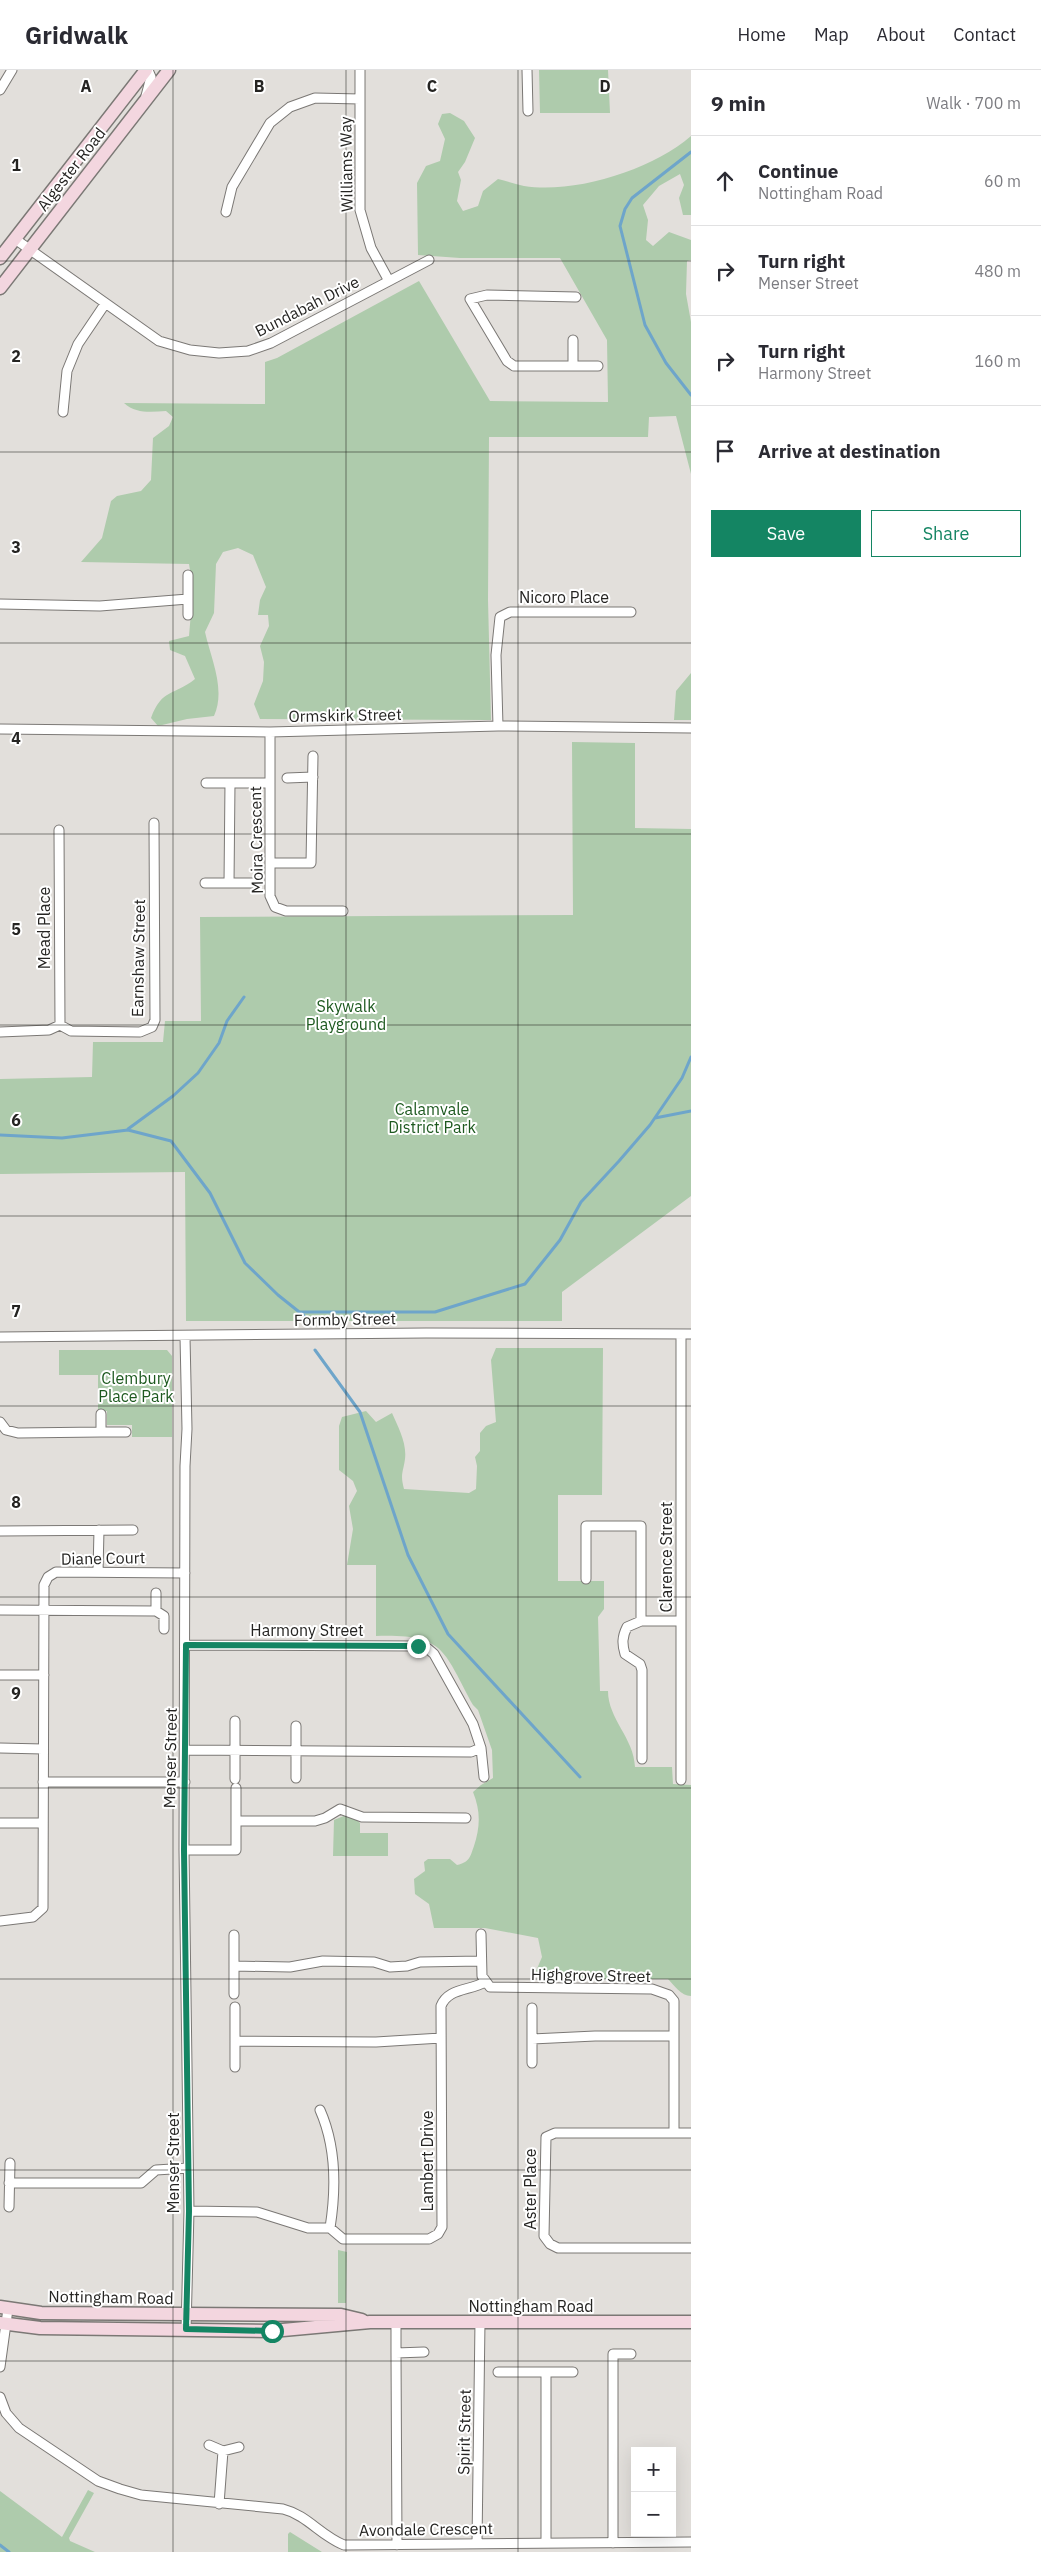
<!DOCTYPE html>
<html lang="en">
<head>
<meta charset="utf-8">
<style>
	body { margin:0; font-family:"IBM Plex Sans",sans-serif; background:#f7f7f7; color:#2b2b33 }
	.controls { position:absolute; right:15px; bottom:15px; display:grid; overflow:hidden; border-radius:0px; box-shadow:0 5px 20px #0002 }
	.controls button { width:45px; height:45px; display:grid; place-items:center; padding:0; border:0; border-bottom:1px solid #e1e1e2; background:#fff; color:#2b2b33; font:25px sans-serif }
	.stop { position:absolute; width:15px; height:15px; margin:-11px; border:4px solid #148563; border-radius:50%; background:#fff }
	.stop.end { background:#148563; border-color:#fff; box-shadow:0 1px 5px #0008 }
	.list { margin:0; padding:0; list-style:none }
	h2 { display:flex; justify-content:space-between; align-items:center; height:65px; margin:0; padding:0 20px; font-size:21px }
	h2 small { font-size:16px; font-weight:400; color:#7c7c81 }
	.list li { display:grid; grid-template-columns:32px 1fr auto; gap:15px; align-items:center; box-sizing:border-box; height:90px; padding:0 20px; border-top:1px solid #e1e1e2 }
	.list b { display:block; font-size:19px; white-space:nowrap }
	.list p { margin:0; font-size:16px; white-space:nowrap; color:#7c7c81 }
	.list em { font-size:16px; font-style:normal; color:#7c7c81 }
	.actions { display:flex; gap:10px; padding:15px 20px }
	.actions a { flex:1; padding:11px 0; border:1px solid #148563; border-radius:0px; text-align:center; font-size:18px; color:#148563 }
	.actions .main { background:#148563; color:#fff }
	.icon { flex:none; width:28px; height:28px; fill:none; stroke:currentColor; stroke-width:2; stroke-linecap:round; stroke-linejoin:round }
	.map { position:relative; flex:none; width:691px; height:2482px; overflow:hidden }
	header { display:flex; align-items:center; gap:30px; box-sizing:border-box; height:70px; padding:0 25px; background:#fff; border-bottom:1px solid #e1e1e2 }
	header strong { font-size:24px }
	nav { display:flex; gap:28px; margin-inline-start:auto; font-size:18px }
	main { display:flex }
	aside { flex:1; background:#fff }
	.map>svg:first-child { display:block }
	.green { fill:#aecbac }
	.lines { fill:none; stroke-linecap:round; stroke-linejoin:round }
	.stream { stroke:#6ea5ca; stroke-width:3 }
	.street-casing { stroke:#7b7875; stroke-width:11 }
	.secondary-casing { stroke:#7b7875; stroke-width:15 }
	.street { stroke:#fff; stroke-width:9 }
	.secondary { stroke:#f3d6df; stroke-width:12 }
	.route { stroke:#148563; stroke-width:6 }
	.grid { fill:none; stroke:#252422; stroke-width:1; stroke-opacity:0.55 }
	.labels { text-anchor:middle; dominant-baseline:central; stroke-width:4; stroke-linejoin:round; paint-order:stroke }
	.street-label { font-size:16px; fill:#252422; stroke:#fff }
	.park-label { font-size:16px; fill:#1d591f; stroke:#fff }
	.grid-label { font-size:16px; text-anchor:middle; font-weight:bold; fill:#252422; stroke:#fff; stroke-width:4; stroke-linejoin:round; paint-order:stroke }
</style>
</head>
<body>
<header>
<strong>Gridwalk</strong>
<nav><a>Home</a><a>Map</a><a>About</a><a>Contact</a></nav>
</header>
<main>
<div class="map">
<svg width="691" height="2482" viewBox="0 0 691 2482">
	<rect width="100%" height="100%" fill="#e2dfdb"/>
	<!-- green -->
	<path class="green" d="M539,0H608L610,43H540Z
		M450,43L464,51L475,68L465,92L458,102L461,110L457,131L463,141L478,136L483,121L498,109C506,111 515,114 524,116C575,124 652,100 691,66V145H683L679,128L684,115L680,104L659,116L643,135L648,150L646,170L653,176L669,162L691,170V190L687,191L686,224L691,252V404L676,346L649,347L648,367H489L488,530L491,650L260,649L254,634L263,611L264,592L260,576L269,556L268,545H258L260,530L266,517L253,485L238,478L223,482L216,494L214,543L205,562C211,589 226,619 214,646L187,649L158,656L151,648C162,618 174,626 195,609L185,586L170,580L169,571L189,566L193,519L189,494L81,492L102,468L111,431L117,426L141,421L151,410L153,368L169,356L173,347L166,341C151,342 136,344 124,333L265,334V292L277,288L419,211L490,331L608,332L607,270L560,188H460L418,185L417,113L426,96L440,91L445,69L438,54L442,44Z
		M691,603V650H674L676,621Z
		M572,672L635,673V758L691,759V1126L562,1222V1251H186L185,1102L0,1104V1009L92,1007L93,972H163L165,951H201L200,847L573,845Z
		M496,1278H603L602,1425H558V1511H604V1539L598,1547L600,1621H608C608,1649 634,1668 635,1697H672L673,1714L691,1715V1926C681,1926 674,1915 668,1909H549L536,1901L542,1887L538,1868L485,1858H434L429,1834L415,1824L414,1809L425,1801L424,1792L428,1789H450L457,1795C470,1792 470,1787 474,1776C480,1757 481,1742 473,1722L481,1715L493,1708L492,1680L478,1640L473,1635C443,1580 445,1564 376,1566V1495H347L353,1459L349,1436L357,1421L353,1411L339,1400V1356L342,1347L366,1341L376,1352L392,1343C398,1357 407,1373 405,1389C403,1403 400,1404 404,1419L469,1423L476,1419L477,1396L475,1387L480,1381V1363L486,1356L496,1352L491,1290Z
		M59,1280H167L172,1286V1367H132V1355H107V1341H98V1305H59Z
		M346,1745L354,1747L360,1753V1763H388V1786H333L334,1750Z
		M338,2180L347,2182L346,2233H338Z
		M88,2420L94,2423L69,2468L70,2471L95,2482H0V2421L62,2467Z
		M290,2462L322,2482H288V2464Z"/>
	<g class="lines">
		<!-- stream -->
		<path class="stream" d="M691,82L632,128L625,139L620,156L645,255L666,293L691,325
			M655,1048L691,1041
			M128,1059L173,1026L198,1003L219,973L227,951L244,927
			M0,1065L62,1068L128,1060L171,1071L210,1123L245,1193L278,1225L313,1253
			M300,1242H435L525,1214L560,1170L581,1132L619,1091L650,1055L682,1008L691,987
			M315,1280L360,1342L408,1485L448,1564L580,1707
			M0,2475L9,2482"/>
		<defs>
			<path id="street" d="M360,0V140L371,178L389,211
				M527,0L528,41
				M0,20L12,0
				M146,26L151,7L148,0
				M226,142L232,117L270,53L290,37L315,28L360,29
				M15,169L159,271L190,280L219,283L248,281L271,273L429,190
				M576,227L487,225L470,229L507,291L514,296H598
				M573,270V296
				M63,342L67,301L78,274L105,234
				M188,505V545
				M0,534L100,536L188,529
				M498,656L496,585L500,547L510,542H631
				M0,659L270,662L498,656L691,658
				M270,662V826L275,837L286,841H343
				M287,708L313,707
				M206,713H270
				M59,760L60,955
				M270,793H311L313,686
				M205,813H256
				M229,813L230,713
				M0,962L49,960L60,955L71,961L140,962L152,957L155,950L154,753
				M681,1264V1710
				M0,1267L426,1263L691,1264
				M185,1267L187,1359L185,1396L184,1780L189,2141L186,2259
				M101,1344V1362H126
				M0,1352L6,1360L18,1363L101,1362
				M0,1461L133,1460
				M98,1502L99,1460
				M586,1509V1456H641V1551
				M0,1540L156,1541L164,1546V1559
				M156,1541V1523
				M186,1575L418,1576L427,1578L434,1584L473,1654L481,1678L484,1707
				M0,1605H44
				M235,1651V1709
				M0,1678L43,1679
				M185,1680L471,1682L481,1678
				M642,1689V1600L640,1594L625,1584C622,1574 622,1567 627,1557L641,1551H681
				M296,1708V1656
				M43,1712H185
				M236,1718V1751
				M0,1753H43
				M184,1780H236V1751H315L325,1748L340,1739L362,1747L466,1748
				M0,1851L33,1847L43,1838L44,1515L48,1507L56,1502L185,1503
				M481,1864L482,1906L490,1917L652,1919L669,1925L674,1931V2063
				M234,1896L290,1897L323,1891L374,1892L390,1897L407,1896L420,1892L481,1891
				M234,1924V1865
				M532,1969L595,1966H674
				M235,1971L376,1972L441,1968
				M532,1993V1938
				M235,1997V1937
				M320,2040C336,2076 336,2120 330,2158
				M691,2063H555L546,2067L544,2166L550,2174L558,2178H691
				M9,2113H141L156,2100L188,2098
				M9,2137L10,2093
				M189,2141L257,2142L308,2158H330L343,2169H429L438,2164L442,2157L441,1936C448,1918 469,1921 485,1912
				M396,2283V2252
				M0,2297L8,2239
				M498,2302H573
				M546,2302V2473
				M0,2327L6,2343L19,2358L98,2411L120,2419L141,2425L283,2439C307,2445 321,2466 344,2475L691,2472
				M209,2375L223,2381L239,2377
				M219,2434L223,2381
				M477,2473L480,2252
				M613,2473V2284H631
				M397,2475L396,2283L424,2282"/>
			<path id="secondary" d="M0,188L146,0
				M0,218L169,0
				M0,2237L41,2243L341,2245L362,2250
				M0,2253L40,2258L272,2261L370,2252H691"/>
		</defs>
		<!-- street casing -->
		<use href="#street" class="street-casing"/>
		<!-- secondary casing -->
		<use href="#secondary" class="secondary-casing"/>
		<!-- street -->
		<use href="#street" class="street"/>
		<!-- secondary -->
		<use href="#secondary" class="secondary"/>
	</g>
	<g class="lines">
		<!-- route -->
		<path class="route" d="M272,2261L186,2259L189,2141L184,1780L186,1575L418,1576"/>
	</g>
	<!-- grid -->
	<path class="grid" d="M173,0V2482M346,0V2482M518,0V2482M0,191H691M0,382H691M0,573H691M0,764H691M0,955H691M0,1146H691M0,1336H691M0,1527H691M0,1718H691M0,1909H691M0,2100H691M0,2291H691"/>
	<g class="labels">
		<!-- street labels -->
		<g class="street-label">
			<text transform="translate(346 94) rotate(-91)">Williams Way</text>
			<text transform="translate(71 99) rotate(-52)">Algester Road</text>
			<text transform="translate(307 236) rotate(-27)">Bundabah Drive</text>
			<text x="564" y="527">Nicoro Place</text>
			<text transform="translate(345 645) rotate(-1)">Ormskirk Street</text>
			<text transform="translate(256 770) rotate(-91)">Moira Crescent</text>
			<text transform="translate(44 858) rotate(-90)">Mead Place</text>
			<text transform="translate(138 888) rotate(-89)">Earnshaw Street</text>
			<text transform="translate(345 1249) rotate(-1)">Formby Street</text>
			<text transform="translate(666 1487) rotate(-90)">Clarence Street</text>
			<text transform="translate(103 1488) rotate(-1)">Diane Court</text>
			<text x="307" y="1560">Harmony Street</text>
			<text transform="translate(170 1688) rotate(-89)">Menser Street</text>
			<text transform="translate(591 1905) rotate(1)">Highgrove Street</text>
			<text transform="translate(427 2091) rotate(-90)">Lambert Drive</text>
			<text transform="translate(173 2093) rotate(-90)">Menser Street</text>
			<text transform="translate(530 2119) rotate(-90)">Aster Place</text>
			<text transform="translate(111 2227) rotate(1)">Nottingham Road</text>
			<text x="531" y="2236">Nottingham Road</text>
			<text transform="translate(464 2362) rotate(-89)">Spirit Street</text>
			<text transform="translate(426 2459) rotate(-1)">Avondale Crescent</text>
		</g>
		<!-- park labels -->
		<g class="park-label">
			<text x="346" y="936">Skywalk<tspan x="346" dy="18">Playground</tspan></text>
			<text x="432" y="1039">Calamvale<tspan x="432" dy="18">District Park</tspan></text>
			<text x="136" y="1308">Clembury<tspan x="136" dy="18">Place Park</tspan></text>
		</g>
	</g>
	<g class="grid-label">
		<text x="86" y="22">A</text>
		<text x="259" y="22">B</text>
		<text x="432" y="22">C</text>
		<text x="605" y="22">D</text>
		<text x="16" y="101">1</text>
		<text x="16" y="292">2</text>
		<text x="16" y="483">3</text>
		<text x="16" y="674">4</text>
		<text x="16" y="865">5</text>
		<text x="16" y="1056">6</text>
		<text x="16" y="1247">7</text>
		<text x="16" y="1438">8</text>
		<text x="16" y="1629">9</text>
	</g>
</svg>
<div class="controls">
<button>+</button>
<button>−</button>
</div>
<div class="stop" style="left:272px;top:2261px"></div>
<div class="stop end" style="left:418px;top:1576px"></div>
</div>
<aside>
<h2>9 min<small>Walk · 700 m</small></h2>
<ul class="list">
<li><svg class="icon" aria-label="ahead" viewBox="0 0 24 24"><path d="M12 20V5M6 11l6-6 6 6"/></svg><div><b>Continue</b><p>Nottingham Road</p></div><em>60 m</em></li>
<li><svg class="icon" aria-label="right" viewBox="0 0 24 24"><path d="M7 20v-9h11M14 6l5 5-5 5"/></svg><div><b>Turn right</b><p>Menser Street</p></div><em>480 m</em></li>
<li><svg class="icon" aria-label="right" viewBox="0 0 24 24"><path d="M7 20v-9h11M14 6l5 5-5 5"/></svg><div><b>Turn right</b><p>Harmony Street</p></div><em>160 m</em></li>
<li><svg class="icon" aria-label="arrive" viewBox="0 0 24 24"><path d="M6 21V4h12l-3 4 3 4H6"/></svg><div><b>Arrive at destination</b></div></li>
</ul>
<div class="actions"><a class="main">Save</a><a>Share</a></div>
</aside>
</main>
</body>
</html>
